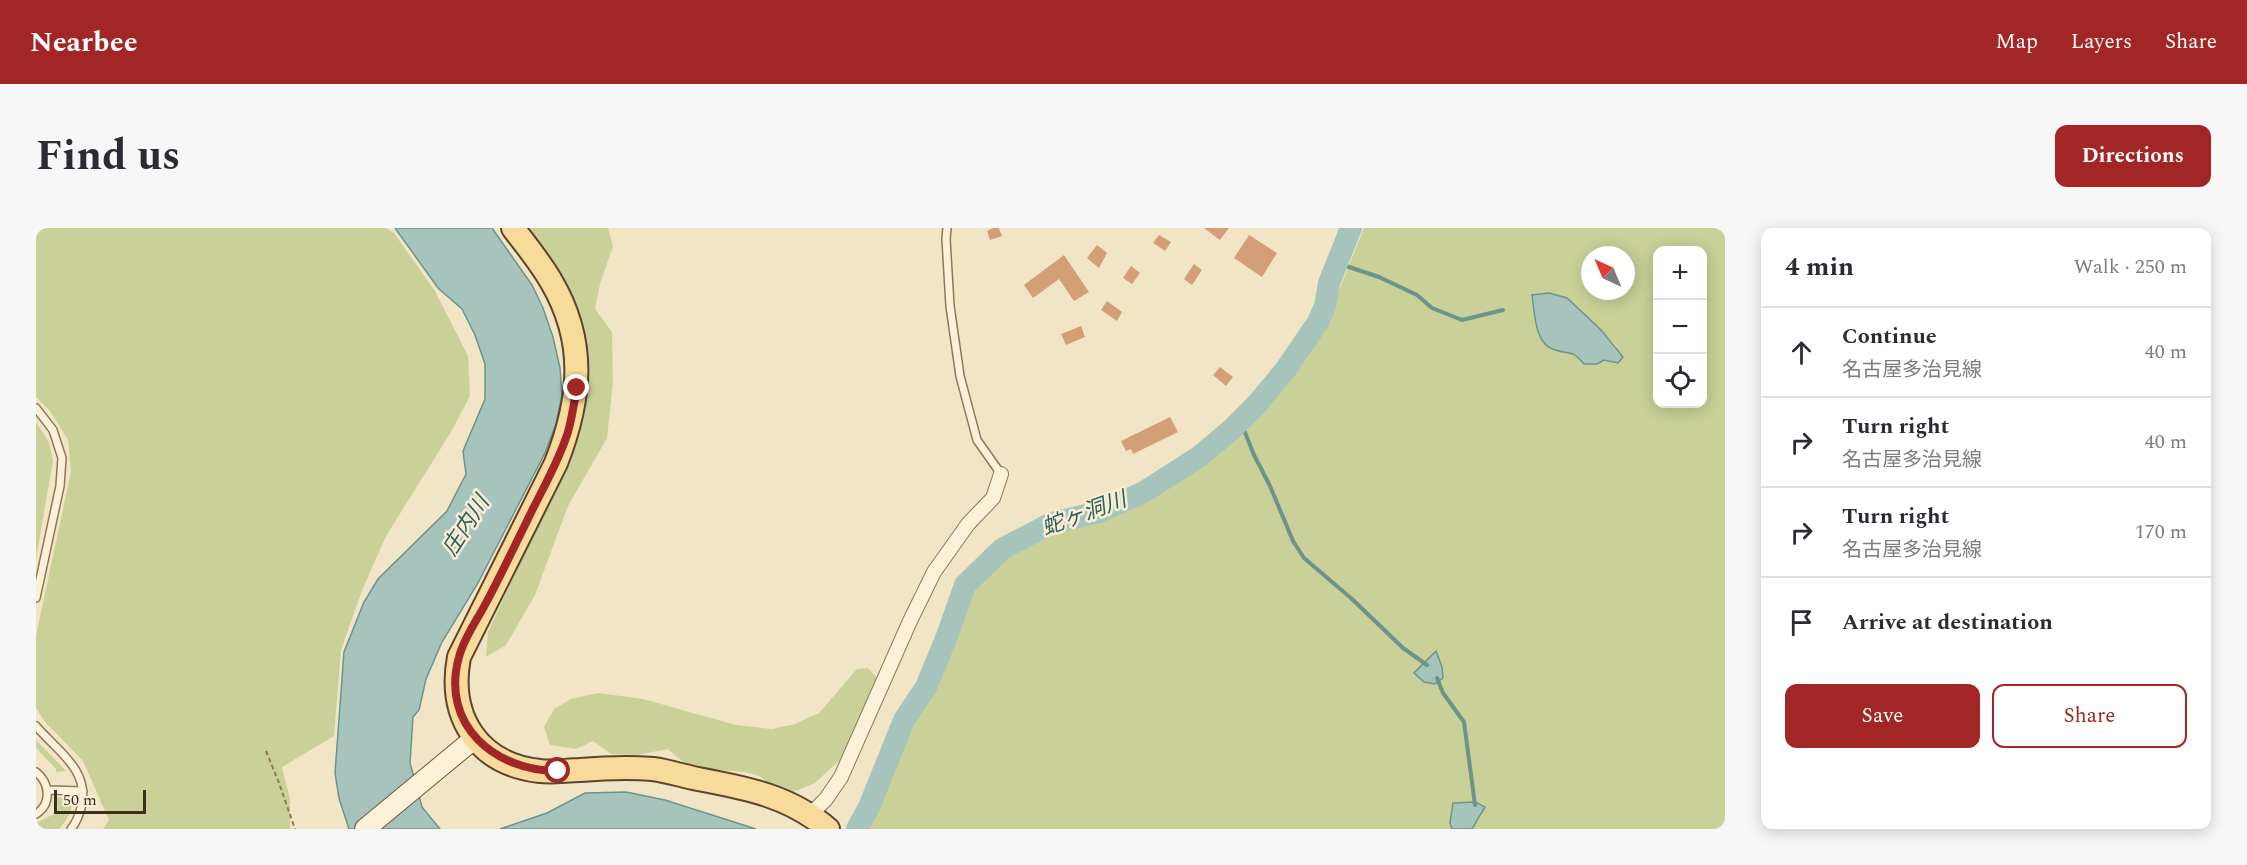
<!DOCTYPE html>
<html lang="en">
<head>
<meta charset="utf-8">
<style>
	body { margin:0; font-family:Spectral,"Noto Sans JP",serif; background:#f7f7f7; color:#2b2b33 }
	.controls { position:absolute; right:18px; top:18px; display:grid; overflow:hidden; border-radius:12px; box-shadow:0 3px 15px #0003 }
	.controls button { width:54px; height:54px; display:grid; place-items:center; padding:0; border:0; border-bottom:2px solid #e1e1e2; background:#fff; color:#2b2b33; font:30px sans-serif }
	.compass { position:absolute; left:1545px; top:18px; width:54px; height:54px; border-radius:50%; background:#fff; box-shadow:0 3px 15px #0003; rotate:316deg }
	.scale { position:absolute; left:18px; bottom:15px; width:92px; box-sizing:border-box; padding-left:6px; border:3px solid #3d2e1e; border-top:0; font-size:16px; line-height:21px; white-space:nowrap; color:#3d2e1e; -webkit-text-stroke:4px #f8eed5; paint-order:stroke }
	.stop { position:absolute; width:18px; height:18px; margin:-14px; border:4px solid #a22625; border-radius:50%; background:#fff }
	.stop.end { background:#a22625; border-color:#fff; box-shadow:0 2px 6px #0008 }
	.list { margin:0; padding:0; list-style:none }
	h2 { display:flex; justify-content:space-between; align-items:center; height:78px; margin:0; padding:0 24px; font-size:26px }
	h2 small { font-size:20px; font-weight:400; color:#7c7c81 }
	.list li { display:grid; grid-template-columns:39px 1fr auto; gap:18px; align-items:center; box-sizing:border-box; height:90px; padding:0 24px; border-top:2px solid #e1e1e2 }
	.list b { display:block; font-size:22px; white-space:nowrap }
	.list p { margin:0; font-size:20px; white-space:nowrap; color:#7c7c81 }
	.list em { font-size:20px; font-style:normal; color:#7c7c81 }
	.actions { display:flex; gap:12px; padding:18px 24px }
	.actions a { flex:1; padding:14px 0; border:2px solid #a22625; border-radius:12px; text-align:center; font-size:21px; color:#a22625 }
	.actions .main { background:#a22625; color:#fff }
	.icon { flex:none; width:33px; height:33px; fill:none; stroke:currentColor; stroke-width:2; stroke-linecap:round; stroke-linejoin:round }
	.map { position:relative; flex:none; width:1689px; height:601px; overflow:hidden; border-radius:12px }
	header { display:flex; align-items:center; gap:36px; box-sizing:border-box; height:84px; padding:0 30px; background:#a22625; color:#fff }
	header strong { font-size:28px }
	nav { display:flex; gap:33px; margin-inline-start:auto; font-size:21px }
	.intro { display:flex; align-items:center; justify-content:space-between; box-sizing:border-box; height:144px; padding:0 36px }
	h1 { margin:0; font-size:42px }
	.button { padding:15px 27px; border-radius:12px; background:#a22625; color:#fff; font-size:21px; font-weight:700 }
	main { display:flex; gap:36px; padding:0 36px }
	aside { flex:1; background:#fff; border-radius:12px; box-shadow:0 3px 15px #0003 }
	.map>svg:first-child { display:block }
	.green { fill:#c9d198; fill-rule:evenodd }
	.water { fill:#a7c4bc; stroke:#6d948b; stroke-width:1.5 }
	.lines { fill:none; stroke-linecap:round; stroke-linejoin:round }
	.stream { stroke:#6d948b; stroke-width:4 }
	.river { stroke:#a7c4bc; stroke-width:22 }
	.building { fill:#d29f78 }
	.lane-casing { stroke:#8e7659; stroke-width:10 }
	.street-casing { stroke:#8e7659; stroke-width:16 }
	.secondary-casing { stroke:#70573c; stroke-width:22 }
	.primary-casing { stroke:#5c442e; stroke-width:26 }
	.path { stroke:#8e7659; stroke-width:2; stroke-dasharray:4.5 3; stroke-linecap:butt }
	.lane { stroke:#fbf1d9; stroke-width:7 }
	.street { stroke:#fbf1d9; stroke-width:14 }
	.secondary { stroke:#fbf1d9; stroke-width:20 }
	.primary { stroke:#f6db9b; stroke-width:22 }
	.route { stroke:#a22625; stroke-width:8 }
	.labels { text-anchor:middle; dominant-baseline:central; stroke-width:5; stroke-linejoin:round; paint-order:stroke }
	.water-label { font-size:22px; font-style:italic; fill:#2d5e5b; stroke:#f8eed5 }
</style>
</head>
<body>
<header>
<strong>Nearbee</strong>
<nav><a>Map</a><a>Layers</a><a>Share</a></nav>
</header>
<div class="intro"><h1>Find us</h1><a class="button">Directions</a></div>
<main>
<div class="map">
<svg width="1689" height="601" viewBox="0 0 1689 601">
	<rect width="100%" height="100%" fill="#f1e5c5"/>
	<!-- green -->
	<path class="green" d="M0,0H350L358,5L399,63L432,128L434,168L415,204L350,308L327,360L305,422L298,508L246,539L254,571V601H67L73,592L47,533L9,494L0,480V408L35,243L32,212L14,183L0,169Z
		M491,0H572L577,18L564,56L559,81L576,104L577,153L571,210L532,278L499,367L470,417L450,429L452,404L520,259L545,194L550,158L528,57Z
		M1328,0H1689V601H1436L1446,587L1414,595L1416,601H828L849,558L871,505L905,446L921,392L932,364L961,336L998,309L1078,287L1159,238L1228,180L1286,104ZM1622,22H1666V176H1622ZM1554,27H1590V63H1554ZM1531,70L1581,119L1568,132L1561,136L1538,125L1520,123Z
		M0,194L13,214L17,233L0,331Z
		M832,440L842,451L809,527L779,555L757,564L739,560L725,549L710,544L657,540L642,530L632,521L601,527L575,526L557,513L540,521L514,517L508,499L518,481L535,471L562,465L607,471L700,497L736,501L759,496L783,485L821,441Z
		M0,512L30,543L20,544V541L0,520Z
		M21,569C46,571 33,590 23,601H0V595L22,584Z"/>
	<!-- water -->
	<path class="water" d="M359,0H456L496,57L507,80L517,109L524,140L526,167L520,196L509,225L442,355L406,414L390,451L383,482L377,489L374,535L386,579L404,601H313L303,570L299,545L308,424L328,374L342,351L411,283L430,246L427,223L449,171V136L439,107L426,81L402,60Z
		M1513,65L1531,70L1565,102L1587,129L1582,135L1568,132L1561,136H1548C1535,121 1536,127 1519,122C1498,116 1499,85 1496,67Z
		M1400,423L1406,439L1407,450L1399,456L1388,454L1378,445Z
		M590,564L629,572L720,601H464L511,585L549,565Z
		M1439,574L1449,579L1436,601H1416L1414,595L1417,575Z"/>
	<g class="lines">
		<!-- stream -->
		<path class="stream" d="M1301,35L1343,49L1381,67L1396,80L1426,92L1467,82
			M1202,194L1208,202L1218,227L1234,258L1257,313L1268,330L1316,371L1367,420L1391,437
			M1401,450L1407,465L1428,494L1439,577"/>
		<!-- river -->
		<path class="river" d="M821,601L833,579L868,492L890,459L911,408L929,357L966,321L1016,295L1063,284L1108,264L1164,228L1195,202L1221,176L1250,141L1282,94L1289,78L1293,55L1315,0"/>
	</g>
	<!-- building -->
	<path class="building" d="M957,0H963L966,8L954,12L951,3Z
		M1168,0H1193L1184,12Z
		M1123,7L1135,14L1129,23L1117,15Z
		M1213,7L1241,25L1226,49L1198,30Z
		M1061,17L1071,25L1063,40L1051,30Z
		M1028,27L1053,64L1038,73L1023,51L997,70L988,57Z
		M1158,36L1166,42L1156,57L1148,51Z
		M1095,38L1104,45L1096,56L1087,50Z
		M1071,73L1086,84L1081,93L1065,82Z
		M1045,98L1049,109L1030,117L1025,106Z
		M1184,139L1197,149L1190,158L1177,147Z
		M1134,189L1142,204L1097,226L1095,221L1090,223L1085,213Z"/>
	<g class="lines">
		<defs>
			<path id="lane" d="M911,0L910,11L914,78L924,148L941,212L965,246
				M0,180L17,202L26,230L24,258L0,370
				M0,498C21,523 55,542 45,580C43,587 40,595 35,601
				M0,544C14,555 16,576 0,586
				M12,562L47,563"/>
			<path id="street" d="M775,586L790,571L805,549L874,393L898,344L932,296L957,270L965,246"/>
			<path id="secondary" d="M329,601L439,510"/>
			<path id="primary" d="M477,0C490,17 504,34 515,53C551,114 545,171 520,235L423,429C412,488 441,536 504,543C517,545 531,542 544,542C568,540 594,539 617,541C632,543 647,548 662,551C710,560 754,568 792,601"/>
		</defs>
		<!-- lane casing -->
		<use href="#lane" class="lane-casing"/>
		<!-- street casing -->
		<use href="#street" class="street-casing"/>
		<!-- secondary casing -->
		<use href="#secondary" class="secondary-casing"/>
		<!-- primary casing -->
		<use href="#primary" class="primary-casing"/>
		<!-- path -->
		<path class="path" d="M230,523L243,555L259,601"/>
		<!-- lane -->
		<use href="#lane" class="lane"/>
		<!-- street -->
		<use href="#street" class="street"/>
		<!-- secondary -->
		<use href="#secondary" class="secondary"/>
		<!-- primary -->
		<use href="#primary" class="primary"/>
	</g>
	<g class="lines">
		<!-- route -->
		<path class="route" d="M522,543C459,543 404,497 423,429C428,409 442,391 451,373C465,347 477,321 490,295C504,265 522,236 532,204C536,190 538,174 541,160"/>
	</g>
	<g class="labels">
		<!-- water labels -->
		<g class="water-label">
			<text transform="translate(1048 286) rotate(-20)">蛇ヶ洞川</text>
			<text transform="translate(430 298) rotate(-57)">庄内川</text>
		</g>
	</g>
</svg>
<div class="controls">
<button>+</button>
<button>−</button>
<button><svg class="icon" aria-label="locate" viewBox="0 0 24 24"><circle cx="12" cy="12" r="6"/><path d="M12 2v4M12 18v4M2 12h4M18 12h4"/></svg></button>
</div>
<svg class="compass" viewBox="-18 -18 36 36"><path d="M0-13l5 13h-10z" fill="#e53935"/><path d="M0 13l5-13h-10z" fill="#7c7c81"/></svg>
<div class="scale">50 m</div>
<div class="stop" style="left:522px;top:543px"></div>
<div class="stop end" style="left:541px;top:160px"></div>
</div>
<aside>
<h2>4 min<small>Walk · 250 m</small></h2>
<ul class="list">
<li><svg class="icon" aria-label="ahead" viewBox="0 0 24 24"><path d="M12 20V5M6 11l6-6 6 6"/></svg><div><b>Continue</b><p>名古屋多治見線</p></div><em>40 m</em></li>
<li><svg class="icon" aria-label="right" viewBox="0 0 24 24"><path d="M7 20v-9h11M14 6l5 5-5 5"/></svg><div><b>Turn right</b><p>名古屋多治見線</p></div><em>40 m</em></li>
<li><svg class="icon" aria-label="right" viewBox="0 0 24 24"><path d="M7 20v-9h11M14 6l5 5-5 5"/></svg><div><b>Turn right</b><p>名古屋多治見線</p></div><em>170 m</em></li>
<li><svg class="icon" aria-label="arrive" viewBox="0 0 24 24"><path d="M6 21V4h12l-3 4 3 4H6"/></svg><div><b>Arrive at destination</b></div></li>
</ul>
<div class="actions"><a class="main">Save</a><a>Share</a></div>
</aside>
</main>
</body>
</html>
